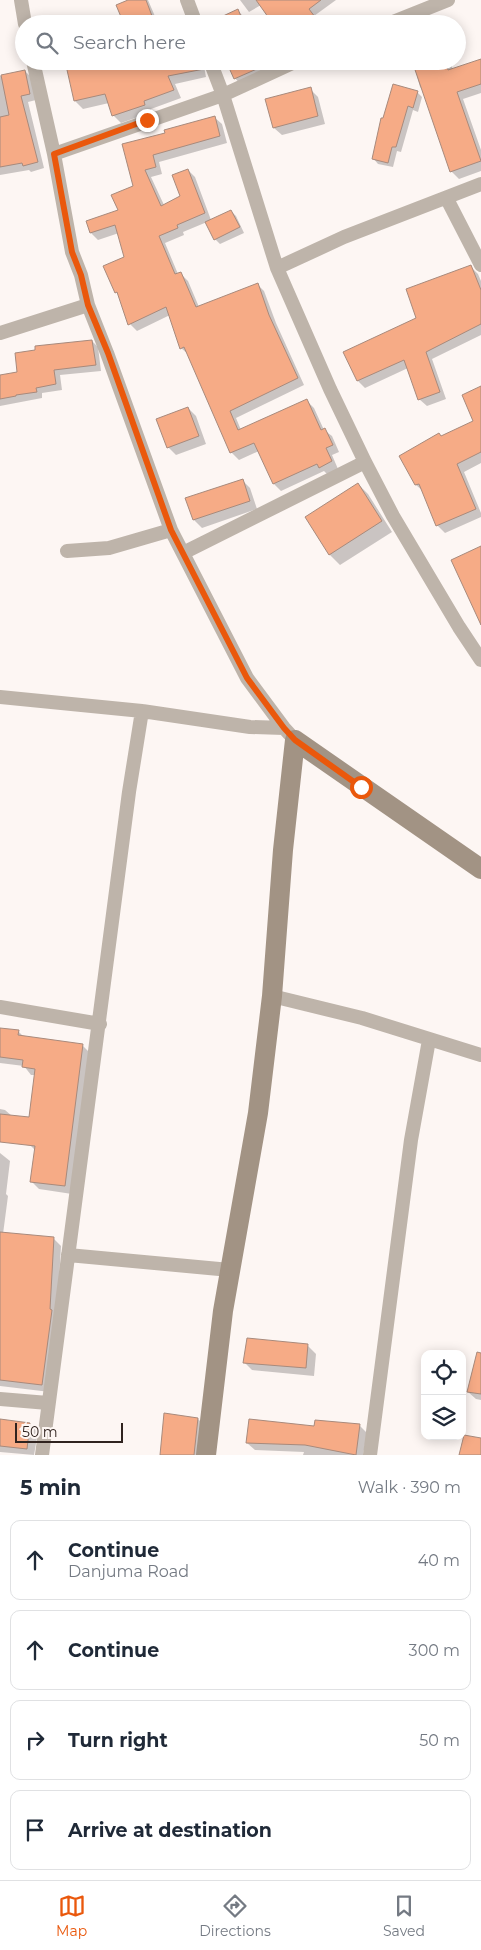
<!DOCTYPE html>
<html lang="en">
<head>
<meta charset="utf-8">
<style>
	body { margin:0; font-family:Montserrat,sans-serif; background:#f6f6f7; color:#1f2937 }
	.controls { position:absolute; right:15px; bottom:15px; display:grid; overflow:hidden; border-radius:10px; box-shadow:0 2px 12px #0003 }
	.controls button { width:45px; height:45px; display:grid; place-items:center; padding:0; border:0; border-bottom:1px solid #e0e1e3; background:#fff; color:#1f2937; font:25px sans-serif }
	.scale { position:absolute; left:15px; bottom:12px; width:108px; box-sizing:border-box; padding-left:5px; border:2px solid #30231f; border-top:0; font-size:14px; line-height:18px; white-space:nowrap; color:#30231f; -webkit-text-stroke:4px #fdf6f3; paint-order:stroke }
	.stop { position:absolute; width:15px; height:15px; margin:-11px; border:4px solid #ea580c; border-radius:50%; background:#fff }
	.stop.end { background:#ea580c; border-color:#fff; box-shadow:0 1px 5px #0008 }
	.list { margin:0; padding:0; list-style:none }
	h2 { display:flex; justify-content:space-between; align-items:center; height:65px; margin:0; padding:0 20px; font-size:21px }
	h2 small { font-size:16px; font-weight:400; color:#747a83 }
	.list li { display:grid; grid-template-columns:32px 1fr auto; gap:15px; align-items:center; box-sizing:border-box; height:80px; margin:0 10px 10px; padding:0 10px; border:1px solid #e0e1e3; border-radius:10px }
	.list b { display:block; font-size:19px; white-space:nowrap }
	.list p { margin:0; font-size:16px; white-space:nowrap; color:#747a83 }
	.list em { font-size:16px; font-style:normal; color:#747a83 }
	.icon { flex:none; width:28px; height:28px; fill:none; stroke:currentColor; stroke-width:2; stroke-linecap:round; stroke-linejoin:round }
	.map { position:relative; flex:none; width:481px; height:1455px; overflow:hidden }
	.search { position:absolute; background:#fff; box-shadow:0 2px 12px #0003; left:15px; right:15px; top:15px; height:55px; display:flex; align-items:center; gap:12px; box-sizing:border-box; padding:0 18px; border-radius:28px; color:#747a83; font-size:19px }
	.sheet { height:425px; background:#fff }
	nav { display:flex; justify-content:space-around; align-items:center; box-sizing:border-box; height:70px; border-top:1px solid #e0e1e3; background:#fff; font-size:14px; color:#747a83 }
	nav a { display:grid; justify-items:center; gap:2px }
	nav .on { color:#ea580c }
	.map>svg:first-child { display:block }
	.shadow { fill:#0003 }
	.building { fill:#f6ab86; stroke:#a88a7c }
	.lines { fill:none; stroke-linecap:round; stroke-linejoin:round }
	.street { stroke:#beb4aa; stroke-width:14 }
	.secondary { stroke:#a29384; stroke-width:20 }
	.route { stroke:#ea580c; stroke-width:6 }
</style>
</head>
<body>
<div class="map">
<svg width="481" height="1455" viewBox="0 0 481 1455">
	<rect width="100%" height="100%" fill="#fdf6f3"/>
	<!-- shadow -->
	<path class="shadow" d="M131,0H148L157,21L150,24H125Z
		M240,0H336L314,16L320,24H275L261,5L249,12Z
		M238,11L244,17L247,24H211Z
		M66,61H203L206,77L175,84L181,98L151,109L152,112L121,123L113,115L109,103L83,109L75,101Z
		M413,61H450L453,70L481,61V93L463,99L481,150V171L459,179L451,171L424,91L420,87Z
		M263,65L267,74L241,85L235,78Z
		M25,71L32,78L36,100L28,102L44,168L31,172L29,170L0,175V76Z
		M310,89L318,97L325,124L282,135L274,128Z
		M417,92L422,97L418,112L413,110L401,152L397,151L393,167L378,164L373,158Z
		M214,117L222,124L227,143L159,162L162,174L151,177L164,205L182,197L188,170L195,177L211,220L231,211L236,216L244,233L220,244L215,239L207,222L183,232L184,235L165,243L178,274H181L188,281L199,307L257,284L264,291L276,323L304,385L236,418L241,430L307,401L314,408L324,430L332,436L339,452L332,455L338,469L327,474L324,471L281,491L274,484L259,451L239,460L232,453L189,355L181,348L170,315L137,331L130,324L120,297L116,292L126,257L119,233L98,240L91,233L120,211L134,186L123,145L166,134Z
		M471,267L478,274L481,281V335L432,359L446,399L427,406L419,399L408,368L365,388L358,381Z
		M92,341L98,347L101,371L60,375L62,390L42,393V398L0,406V377L19,373Z
		M481,387V463L464,472L481,513V517L445,533L437,525L423,491L416,485L441,437L475,421Z
		M188,408L196,416L206,444L176,455L168,447Z
		M242,480L250,488L257,509L202,528L194,520Z
		M358,484L368,494L392,532L340,565L330,555L306,517Z
		M0,1029L18,1031L24,1037L82,1045L90,1053L72,1194L39,1189L31,1181L36,1151L30,1145L0,1139V1109L5,1110L12,1116L30,1118L36,1075H31L24,1066L0,1063Z
		M0,1153L10,1161L6,1194L8,1196L3,1234L53,1238L61,1246L57,1316L50,1392L0,1386Z
		M308,1346L316,1354L314,1376L252,1370L244,1362Z
		M481,1367V1400L476,1399L468,1392Z
		M198,1419L206,1427L202,1455H162Z
		M0,1420L30,1424L38,1432L34,1455L0,1452Z
		M359,1425L367,1433L363,1455H303L304,1452L255,1450L247,1443L315,1428Z"/>
	<!-- building -->
	<path class="building" d="M128,0H146L152,16L134,24H124L116,5Z
		M256,0H321L309,9L315,17L306,24H273Z
		M238,9L244,24H206Z
		M481,59V84L457,92L481,161L450,172L412,61H446L448,70Z
		M65,61H201L204,69L168,76L174,90L144,101L145,105L112,116L105,94L74,101Z
		M226,61H275L234,79Z
		M25,70L30,94L21,96L38,162L23,166L22,163L0,167V117L9,115L1,75Z
		M393,84L418,91L413,108L408,106L396,147H392L388,163L372,159L381,118H383Z
		M311,87L318,116L273,128L265,99Z
		M215,116L220,136L153,155L156,167L145,170L161,206L180,196L172,175L188,169L205,213L177,225L178,228L159,236L175,274L181,272L196,307L258,283L269,315L298,378L230,411L238,430L307,399L321,430L325,428L333,445L326,448L332,461L319,468L317,464L273,484L254,443L230,453L184,347L180,349L166,307L128,325L117,292L115,293L103,266L124,257L115,225L90,233L86,221L118,210L111,195L133,186L122,144L165,133L164,130Z
		M231,210L240,227L214,240L205,222Z
		M471,265L481,290V324L426,352L440,392L418,400L404,360L357,381L343,352L416,318L406,289Z
		M92,340L96,365L54,370L56,384L36,388L37,392L16,395V396L0,399V375L17,372L15,353L35,350V346Z
		M481,386V452L457,464L476,509L436,526L419,484L415,485L399,456L439,433L441,436L473,421L462,395Z
		M188,407L199,436L167,448L156,419Z
		M243,479L250,501L193,520L185,498Z
		M358,483L382,521L329,555L305,517Z
		M481,546V625L451,560Z
		M0,1028L19,1030L18,1035L83,1044L65,1186L30,1182L35,1146L0,1142V1114L29,1117L35,1069L22,1067L23,1060L0,1057Z
		M0,1232L54,1237L50,1309L52,1310L42,1385L0,1380Z
		M247,1338L308,1344L306,1368L243,1363Z
		M477,1352L481,1353V1394L467,1392Z
		M164,1413L198,1418L194,1455H160Z
		M0,1419L30,1423L27,1449L0,1446Z
		M249,1419L314,1426L315,1420L360,1424L356,1455L305,1445L246,1443Z
		M464,1435L481,1438V1455H459Z"/>
	<g class="lines">
		<!-- street -->
		<path class="street" d="M21,0L25,24
			M187,0L196,24
			M388,24L448,0
			M33,61L54,154L72,252L81,275L88,305L107,353L171,530L247,678L284,728L295,740
			M210,61L223,95L277,268L330,389L365,462L393,516L459,627L481,660
			M54,154L223,95L297,61
			M447,199L481,265
			M277,268L344,237L481,184
			M0,333L88,305
			M67,551L109,548L171,530
			M183,553L365,462
			M0,697L142,711L250,727L284,728
			M272,996L362,1018L481,1055
			M0,1007L100,1024
			M68,1255L230,1270
			M0,1399L48,1403
			M42,1455L129,792L142,711
			M370,1455L411,1140L429,1040"/>
		<!-- secondary -->
		<path class="secondary" d="M206,1455L223,1311L258,1113L272,996L283,850L295,740L481,869"/>
	</g>
	<g class="lines">
		<!-- route -->
		<path class="route" d="M147,120L54,154L72,252L81,275L88,305L108,353L171,530L247,678L284,728L295,740L361,787"/>
	</g>
</svg>
<div class="controls">
<button><svg class="icon" aria-label="locate" viewBox="0 0 24 24"><circle cx="12" cy="12" r="6"/><path d="M12 2v4M12 18v4M2 12h4M18 12h4"/></svg></button>
<button><svg class="icon" aria-label="layers" viewBox="0 0 24 24"><path d="M12 4l9 5-9 5-9-5zM3 14l9 5 9-5"/></svg></button>
</div>
<div class="scale">50 m</div>
<div class="stop" style="left:361px;top:787px"></div>
<div class="stop end" style="left:147px;top:120px"></div>
<div class="search"><svg class="icon" aria-label="search" viewBox="0 0 24 24"><circle cx="10" cy="10" r="6"/><path d="M15 15l6 6"/></svg>Search here</div>
</div>
<section class="sheet">
<h2>5 min<small>Walk · 390 m</small></h2>
<ul class="list">
<li><svg class="icon" aria-label="ahead" viewBox="0 0 24 24"><path d="M12 20V5M6 11l6-6 6 6"/></svg><div><b>Continue</b><p>Danjuma Road</p></div><em>40 m</em></li>
<li><svg class="icon" aria-label="ahead" viewBox="0 0 24 24"><path d="M12 20V5M6 11l6-6 6 6"/></svg><div><b>Continue</b></div><em>300 m</em></li>
<li><svg class="icon" aria-label="right" viewBox="0 0 24 24"><path d="M7 20v-9h11M14 6l5 5-5 5"/></svg><div><b>Turn right</b></div><em>50 m</em></li>
<li><svg class="icon" aria-label="arrive" viewBox="0 0 24 24"><path d="M6 21V4h12l-3 4 3 4H6"/></svg><div><b>Arrive at destination</b></div></li>
</ul>
</section>
<nav>
<a class="on"><svg class="icon" aria-label="map" viewBox="0 0 24 24"><path d="M3 6l6-2 6 2 6-2v14l-6 2-6-2-6 2zM9 4v14M15 6v14"/></svg>Map</a>
<a><svg class="icon" aria-label="directions" viewBox="0 0 24 24"><path d="M12 3l9 9-9 9-9-9zM9 14v-3h6M13 9l2 2-2 2"/></svg>Directions</a>
<a><svg class="icon" aria-label="saved" viewBox="0 0 24 24"><path d="M7 4h10v16l-5-4-5 4z"/></svg>Saved</a>
</nav>
</body>
</html>
